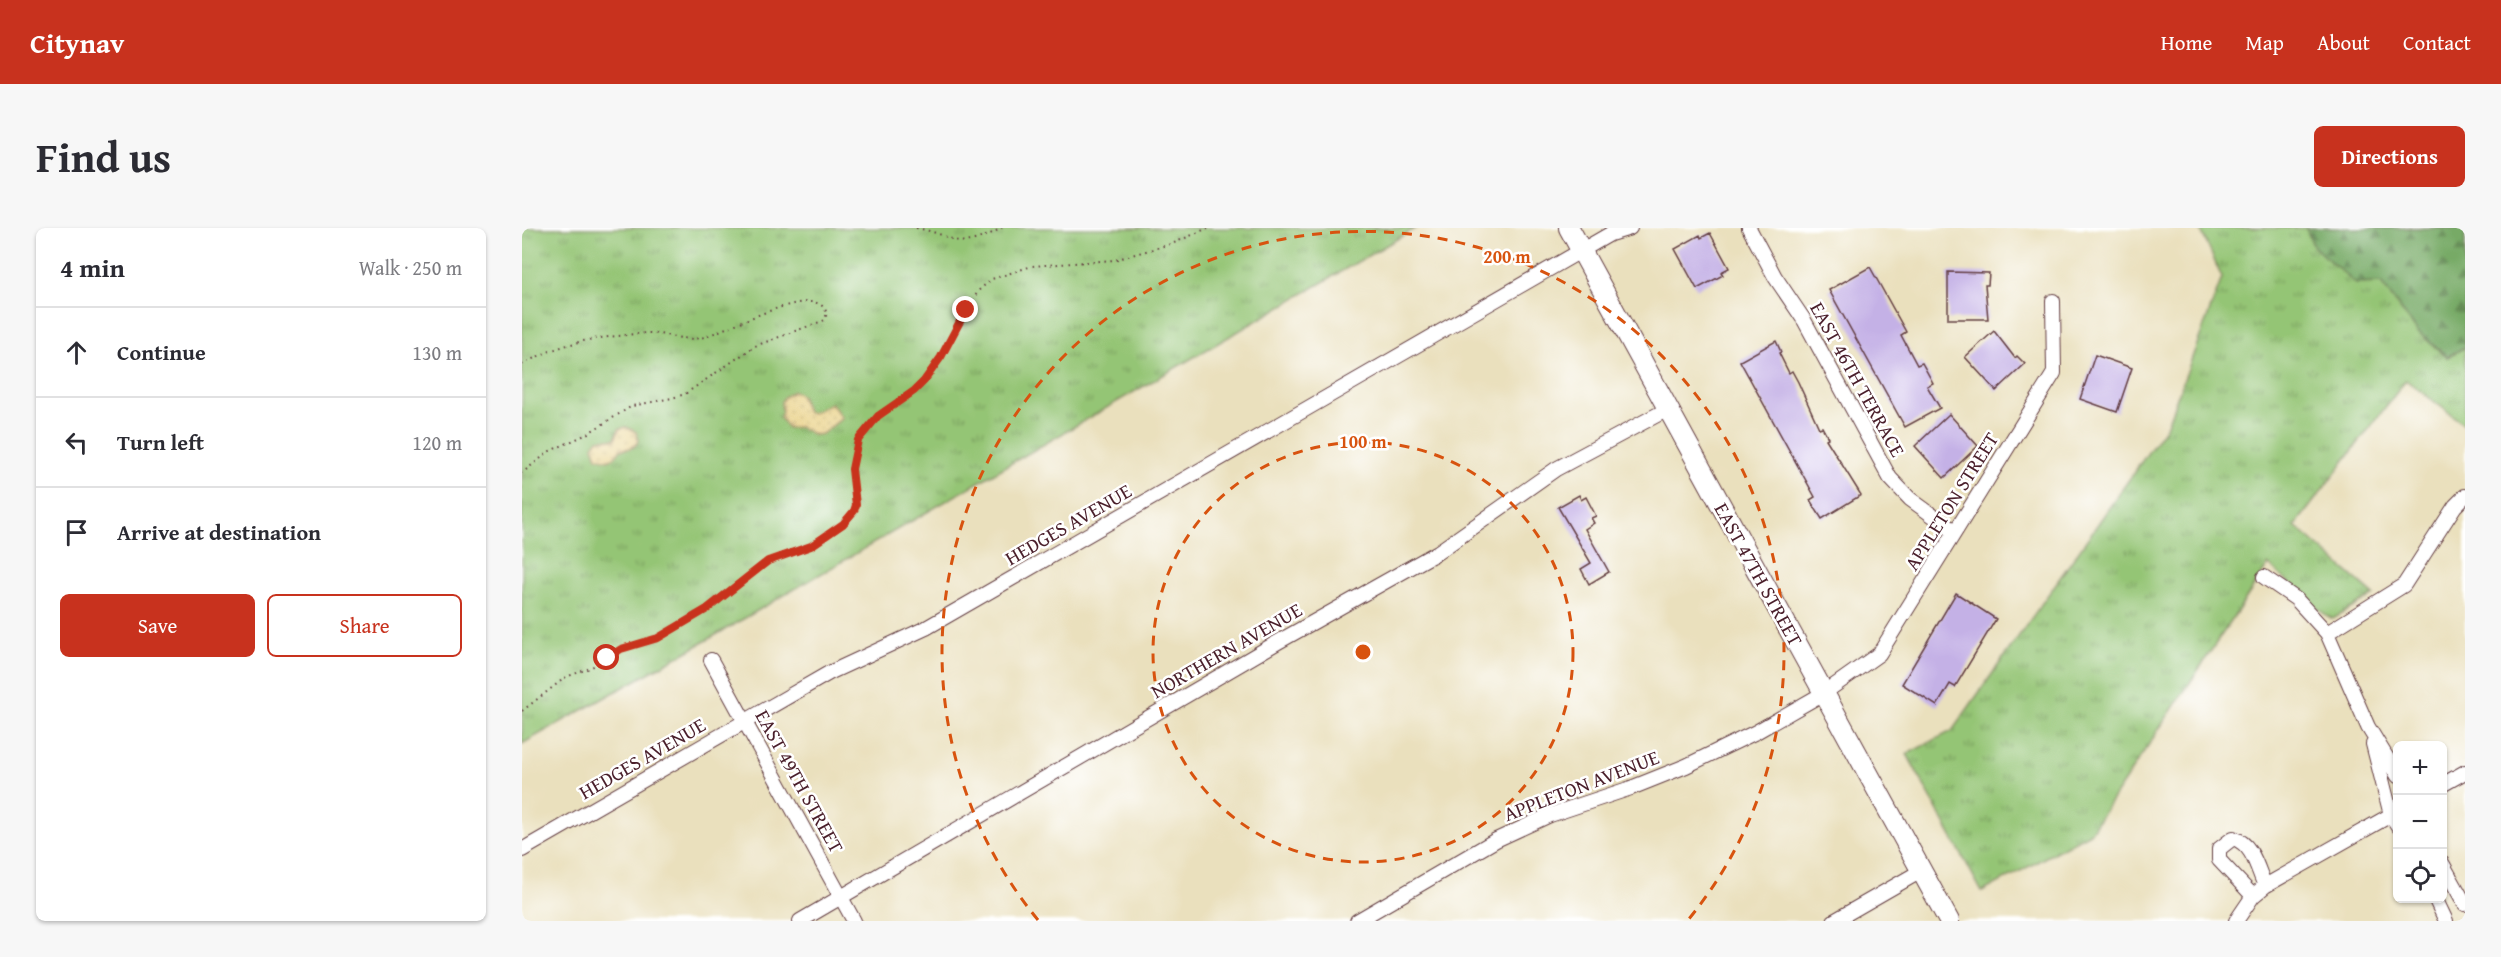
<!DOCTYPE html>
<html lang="en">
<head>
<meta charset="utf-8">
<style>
	body { margin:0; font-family:"Gentium Book Plus",serif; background:#f7f7f7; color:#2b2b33 }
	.controls { position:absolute; right:18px; bottom:18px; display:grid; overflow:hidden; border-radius:9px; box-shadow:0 2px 4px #0004 }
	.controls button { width:54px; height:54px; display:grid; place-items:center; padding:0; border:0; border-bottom:2px solid #e1e1e2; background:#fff; color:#2b2b33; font:30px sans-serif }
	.stop { position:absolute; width:18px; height:18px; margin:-14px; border:4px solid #c8321e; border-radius:50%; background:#fff }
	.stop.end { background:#c8321e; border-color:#fff; box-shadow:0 2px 6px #0008 }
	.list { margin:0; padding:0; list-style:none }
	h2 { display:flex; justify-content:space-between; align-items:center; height:78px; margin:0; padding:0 24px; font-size:26px }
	h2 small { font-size:20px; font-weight:400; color:#7c7c81 }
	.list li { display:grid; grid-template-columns:39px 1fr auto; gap:18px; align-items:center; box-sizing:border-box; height:90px; padding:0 24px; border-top:2px solid #e1e1e2 }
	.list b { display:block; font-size:22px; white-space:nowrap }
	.list em { font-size:20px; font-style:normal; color:#7c7c81 }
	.actions { display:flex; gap:12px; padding:18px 24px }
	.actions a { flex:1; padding:14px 0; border:2px solid #c8321e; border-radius:9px; text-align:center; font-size:21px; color:#c8321e }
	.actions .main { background:#c8321e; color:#fff }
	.icon { flex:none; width:33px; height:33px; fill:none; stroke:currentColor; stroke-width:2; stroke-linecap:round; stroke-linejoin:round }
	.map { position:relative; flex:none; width:1943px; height:693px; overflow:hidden; border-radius:9px }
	header { display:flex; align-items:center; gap:36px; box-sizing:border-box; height:84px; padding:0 30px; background:#c8321e; color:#fff }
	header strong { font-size:28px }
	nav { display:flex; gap:33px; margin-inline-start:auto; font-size:21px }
	.intro { display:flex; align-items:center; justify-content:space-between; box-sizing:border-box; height:144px; padding:0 36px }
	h1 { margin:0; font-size:42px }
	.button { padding:15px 27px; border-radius:9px; background:#c8321e; color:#fff; font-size:21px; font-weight:700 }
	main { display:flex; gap:36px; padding:0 36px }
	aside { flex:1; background:#fff; border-radius:9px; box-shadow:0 2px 4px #0004 }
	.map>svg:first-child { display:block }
	.grass { fill:url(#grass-tufts); stroke:#6f7250; stroke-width:1.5 }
	.forest { fill:url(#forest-firs); stroke:#606448; stroke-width:1.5 }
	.sand { fill:url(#sand-dots); stroke:#9c7c64; stroke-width:1.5 }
	.building { fill:#c4b1e6 }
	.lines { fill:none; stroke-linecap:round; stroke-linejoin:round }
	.street-casing { stroke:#623c41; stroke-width:16 }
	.secondary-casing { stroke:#623c41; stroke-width:22 }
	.path { stroke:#623c41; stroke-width:2; stroke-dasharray:1.5 4.5; stroke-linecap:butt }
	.street { stroke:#fff; stroke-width:14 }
	.secondary { stroke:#fff; stroke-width:20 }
	.route { stroke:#c8321e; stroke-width:8 }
	.ring { fill:none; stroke:#d8530f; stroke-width:3; stroke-dasharray:10 8 }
	.labels { text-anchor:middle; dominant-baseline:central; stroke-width:5; stroke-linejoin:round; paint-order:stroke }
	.street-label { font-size:20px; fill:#4a1f2b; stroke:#fff }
	.centre { fill:#d8530f; stroke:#fff; stroke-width:3 }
	.ring-label { font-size:18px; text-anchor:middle; font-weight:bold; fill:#d8530f; stroke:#fff; stroke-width:5; stroke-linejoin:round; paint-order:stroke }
</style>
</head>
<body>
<header>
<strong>Citynav</strong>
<nav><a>Home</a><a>Map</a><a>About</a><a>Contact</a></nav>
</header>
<div class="intro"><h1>Find us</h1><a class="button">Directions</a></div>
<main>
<aside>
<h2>4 min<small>Walk · 250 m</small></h2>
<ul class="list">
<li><svg class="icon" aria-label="ahead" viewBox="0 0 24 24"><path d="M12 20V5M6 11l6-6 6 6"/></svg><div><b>Continue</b></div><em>130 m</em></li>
<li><svg class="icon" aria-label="left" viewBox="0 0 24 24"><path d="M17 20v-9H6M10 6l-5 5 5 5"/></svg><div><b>Turn left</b></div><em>120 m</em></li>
<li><svg class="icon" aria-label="arrive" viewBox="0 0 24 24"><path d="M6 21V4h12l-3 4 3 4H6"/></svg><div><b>Arrive at destination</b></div></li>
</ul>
<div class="actions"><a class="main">Save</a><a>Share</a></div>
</aside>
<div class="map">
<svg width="1943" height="693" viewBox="0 0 1943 693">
	<defs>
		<pattern id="grass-tufts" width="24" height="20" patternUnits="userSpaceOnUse" patternTransform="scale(1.5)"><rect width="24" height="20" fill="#94c575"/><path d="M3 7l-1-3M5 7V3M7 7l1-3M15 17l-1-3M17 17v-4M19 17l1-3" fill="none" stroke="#7b9f60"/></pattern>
		<pattern id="forest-firs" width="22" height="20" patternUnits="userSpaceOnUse" patternTransform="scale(1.5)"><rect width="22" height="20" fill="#7a6"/><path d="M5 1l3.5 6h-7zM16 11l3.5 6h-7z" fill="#648a54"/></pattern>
		<pattern id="sand-dots" width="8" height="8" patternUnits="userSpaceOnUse" patternTransform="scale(1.5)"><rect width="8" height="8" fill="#eeda9e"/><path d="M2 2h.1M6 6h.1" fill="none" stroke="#cebb88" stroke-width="1.8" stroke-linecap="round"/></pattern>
	</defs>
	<rect width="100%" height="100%" fill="#fff"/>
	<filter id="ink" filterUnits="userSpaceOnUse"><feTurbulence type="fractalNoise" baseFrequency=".0167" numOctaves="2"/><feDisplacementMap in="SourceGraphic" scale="12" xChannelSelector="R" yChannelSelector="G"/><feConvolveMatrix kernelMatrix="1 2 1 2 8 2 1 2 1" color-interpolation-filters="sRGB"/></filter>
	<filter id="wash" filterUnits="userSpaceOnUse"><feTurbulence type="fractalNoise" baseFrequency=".008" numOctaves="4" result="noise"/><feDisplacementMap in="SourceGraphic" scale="24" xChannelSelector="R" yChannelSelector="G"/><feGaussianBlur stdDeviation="1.35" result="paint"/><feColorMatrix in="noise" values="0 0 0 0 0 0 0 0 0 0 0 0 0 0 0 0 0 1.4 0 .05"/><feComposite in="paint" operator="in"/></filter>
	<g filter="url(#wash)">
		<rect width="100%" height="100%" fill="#eae0bd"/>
		<!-- grass -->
		<path class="grass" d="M0,0H894L173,419L0,516Z
			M1678,0H1784L1792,19L1859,55L1896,104L1925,129L1943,119V197L1884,152L1773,298L1852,367L1811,391C1801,389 1760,347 1746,337L1568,605L1460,664L1385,526L1430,503L1644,199L1700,50Z"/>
		<!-- forest -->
		<path class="forest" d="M1784,0H1943V119L1925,129L1896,104L1859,55L1834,56L1792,19Z"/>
		<!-- sand -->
		<path class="sand" d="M272,163L279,168L285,184L290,185L309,175L320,190L300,206L292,207L278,199L266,200L258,190L260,183L259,174L262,169Z
			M104,199L114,204L116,213C112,222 106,220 98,222L93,229L86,232L75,229L71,218L76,211H93L97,201Z"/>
		<g id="blocks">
			<!-- building -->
			<path class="building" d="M1188,5L1207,40L1199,44L1201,47L1175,61L1153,21L1178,7L1179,10Z
				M1348,39L1384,104L1379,107L1395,137L1400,135L1411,155L1405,158L1418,180L1383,199L1307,62Z
				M1426,44L1467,45L1466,57H1463L1466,91H1426Z
				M1472,103L1493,130L1495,128L1503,136L1474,163L1443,129Z
				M1254,113L1259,124L1257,125L1267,145L1270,143L1276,154L1297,200L1300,199L1306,210L1304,211L1339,267L1300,291L1288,272L1293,269L1218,133Z
				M1573,127L1610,140L1595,184L1558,171Z
				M1427,186L1456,218L1422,250L1393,218Z
				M1057,267L1059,272L1064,269L1074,288L1069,290L1072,295L1063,301L1087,344L1067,356L1059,341L1069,335L1036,279Z
				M1434,365L1474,391L1433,459L1428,456L1415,478L1380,456Z"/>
		</g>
	</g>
	<g filter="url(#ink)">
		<use href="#blocks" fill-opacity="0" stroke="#623c41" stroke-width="1.5"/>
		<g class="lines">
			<defs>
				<path id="street" d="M1227,0L1253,49L1282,92L1368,250L1388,271L1432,303
					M1742,349L1774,371L1805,405L1846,499L1876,548
					M1805,405L1882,357L1933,278L1943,268
					M189,432L332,693
					M1851,516L1869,587L1876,598
					M1920,557L1943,544
					M0,622L307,445L404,400L1088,6L1108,0
					M1920,635L1943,676
					M1731,668L1697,632V621L1711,610C1731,616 1735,640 1743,658
					M1913,670L1924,693
					M278,693L756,414L916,324L1034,241L1146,181
					M835,693L974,612L1028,587L1109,560L1164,538L1234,504L1302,465L1357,426L1532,145L1531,73
					M1312,693L1399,643
					M1714,693L1731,668L1743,658L1876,583"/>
				<path id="secondary" d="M1047,0L1427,693"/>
			</defs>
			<!-- street casing -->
			<use href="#street" class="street-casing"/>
			<!-- secondary casing -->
			<use href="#secondary" class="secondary-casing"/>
			<!-- path -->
			<path class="path" d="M394,0C439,8 431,26 480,0
				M0,1L1,0
				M0,137C30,119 61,111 96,108C106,107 117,105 128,105C146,106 163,114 182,109C203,102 280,63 299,77C302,79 303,82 305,84L303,92L233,118L163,166L150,170L110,178L63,207L28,223L0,245
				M0,483L44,449L68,440L99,421L136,410L185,381L246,333L289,318L321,296L332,283L334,277L330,241L336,212L355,188L392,163L402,153L419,130L456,63L470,51L510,38L592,32L652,15L686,0"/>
			<!-- street -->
			<use href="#street" class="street"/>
			<!-- secondary -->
			<use href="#secondary" class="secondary"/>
		</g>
	</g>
	<g class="lines" filter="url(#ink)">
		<!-- route -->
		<path class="route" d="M85,430L99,421L136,410L185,381L246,333L289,318L321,296L332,283L334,277L330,241L336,212L356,188L392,163L402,153L419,129L444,82"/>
	</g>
	<!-- distance rings -->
	<g class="ring">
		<circle cx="841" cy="424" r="210"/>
		<path d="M516 692A421 421 0 1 1 1166 692"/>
	</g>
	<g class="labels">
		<!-- street labels -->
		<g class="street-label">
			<text transform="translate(1336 151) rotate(61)">EAST 46TH TERRACE</text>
			<text transform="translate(1429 273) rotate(-58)">APPLETON STREET</text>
			<text transform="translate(546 296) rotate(-30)">HEDGES AVENUE</text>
			<text transform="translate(1237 346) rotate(61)">EAST 47TH STREET</text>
			<text transform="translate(704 422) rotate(-30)">NORTHERN AVENUE</text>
			<text transform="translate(120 530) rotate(-30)">HEDGES AVENUE</text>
			<text transform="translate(278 553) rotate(61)">EAST 49TH STREET</text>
			<text transform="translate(1059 557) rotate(-21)">APPLETON AVENUE</text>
		</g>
	</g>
	<circle cx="841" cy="424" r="9" class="centre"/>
	<g class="ring-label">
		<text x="985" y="35">200 m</text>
		<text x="841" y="220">100 m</text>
	</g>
</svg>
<div class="controls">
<button>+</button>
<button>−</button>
<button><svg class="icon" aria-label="locate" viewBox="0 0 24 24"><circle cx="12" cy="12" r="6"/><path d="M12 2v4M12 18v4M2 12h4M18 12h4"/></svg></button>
</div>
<div class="stop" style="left:85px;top:430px"></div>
<div class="stop end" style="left:444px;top:82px"></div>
</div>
</main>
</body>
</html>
